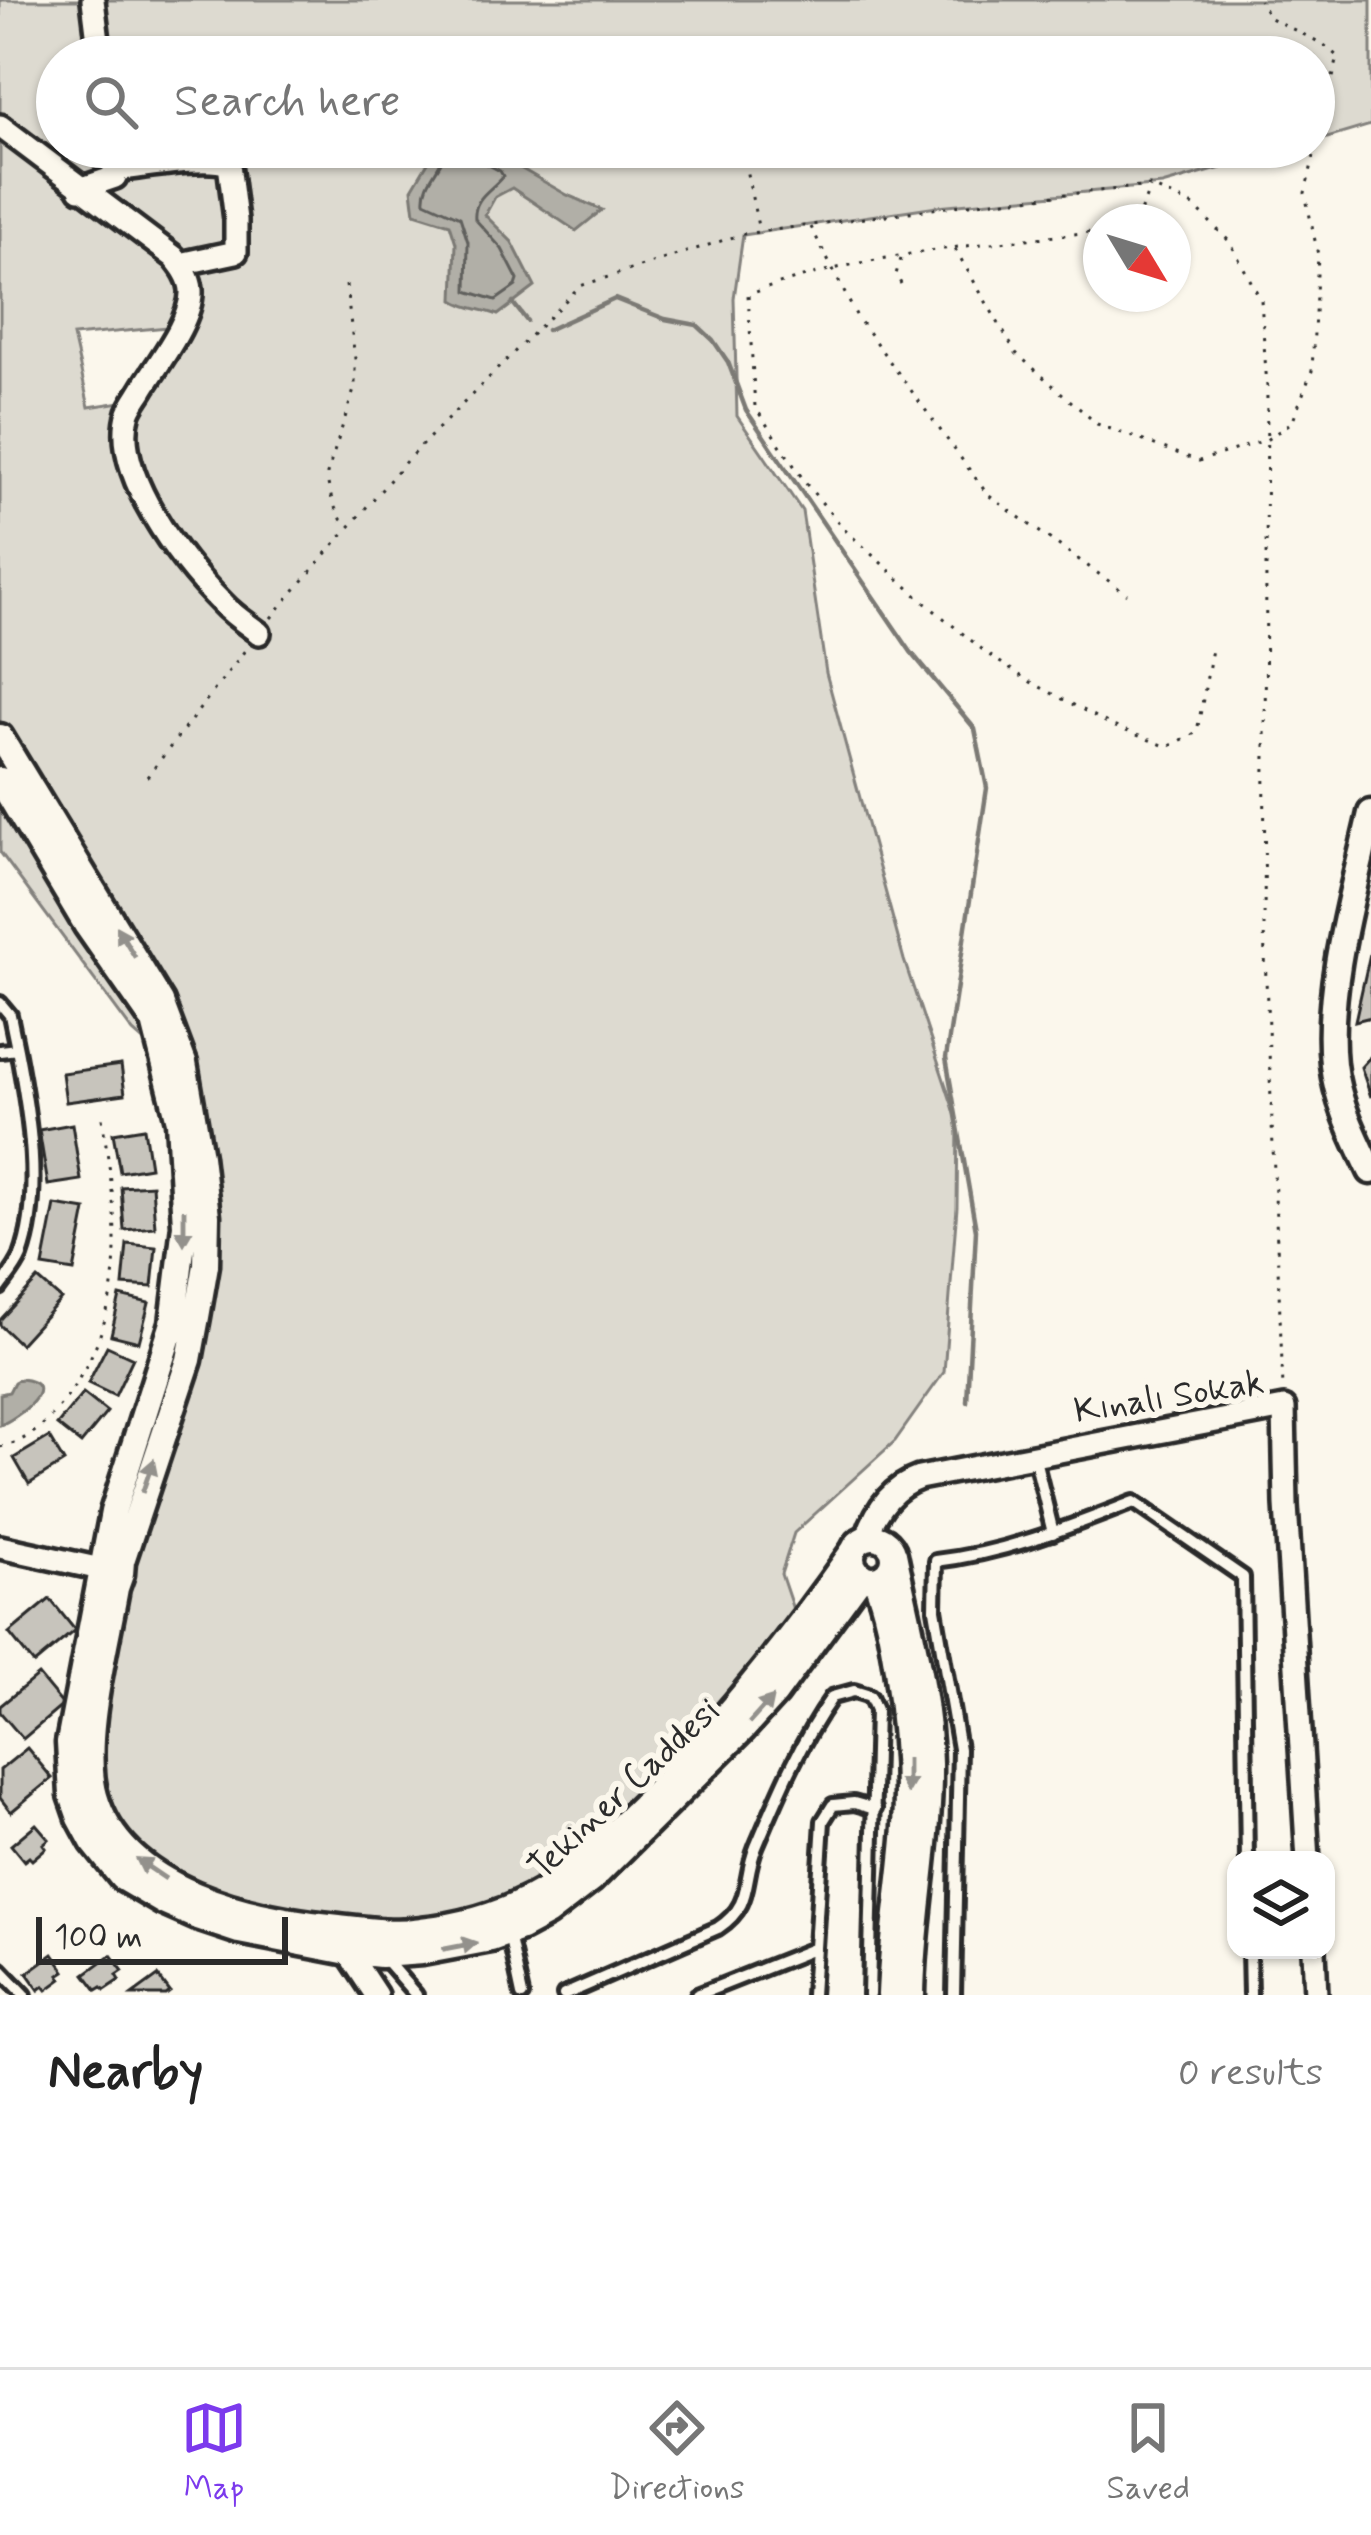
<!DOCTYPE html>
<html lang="en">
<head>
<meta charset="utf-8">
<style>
	body { margin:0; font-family:Mynerve,sans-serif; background:#f2f2f2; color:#222 }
	.controls { position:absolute; right:36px; bottom:36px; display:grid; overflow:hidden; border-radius:24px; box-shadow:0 3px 9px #0004 }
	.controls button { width:108px; height:108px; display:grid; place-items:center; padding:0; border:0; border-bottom:3px solid #e0e0e0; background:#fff; color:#222; font:60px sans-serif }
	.compass { position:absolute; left:1083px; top:204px; width:108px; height:108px; border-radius:50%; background:#fff; box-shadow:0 3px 9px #0004; rotate:128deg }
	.scale { position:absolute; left:36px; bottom:30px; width:252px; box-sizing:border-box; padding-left:12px; border:6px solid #2b2b2b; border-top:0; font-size:33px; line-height:42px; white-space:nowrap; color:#2b2b2b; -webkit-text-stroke:9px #fbf7ec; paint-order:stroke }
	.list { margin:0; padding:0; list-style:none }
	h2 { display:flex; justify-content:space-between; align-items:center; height:156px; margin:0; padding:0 48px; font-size:51px }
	h2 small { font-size:39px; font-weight:400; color:#767676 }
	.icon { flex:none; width:66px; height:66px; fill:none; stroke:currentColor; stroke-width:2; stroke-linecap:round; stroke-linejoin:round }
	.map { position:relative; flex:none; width:1371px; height:1995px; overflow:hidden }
	.search { position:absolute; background:#fff; box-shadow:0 3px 9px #0004; left:36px; right:36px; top:36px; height:132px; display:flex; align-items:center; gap:30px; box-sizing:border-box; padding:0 42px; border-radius:66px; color:#767676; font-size:45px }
	.sheet { height:372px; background:#fff }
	nav { display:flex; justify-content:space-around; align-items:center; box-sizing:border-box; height:168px; border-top:3px solid #e0e0e0; background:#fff; font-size:33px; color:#767676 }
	nav a { display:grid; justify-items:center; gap:6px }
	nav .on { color:#7c3aed }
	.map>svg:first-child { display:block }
	.green { fill:#dddad0; stroke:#84827e; stroke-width:3; fill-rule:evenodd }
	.water { fill:#b1afa7; stroke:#7b7a75; stroke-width:3 }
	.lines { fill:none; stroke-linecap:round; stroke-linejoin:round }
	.shore { stroke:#61605d; stroke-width:3 }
	.stream { stroke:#7b7a75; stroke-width:4.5 }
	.building { fill:#c7c4bc; stroke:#2b2b2b; stroke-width:3 }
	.service-casing { stroke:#2b2b2b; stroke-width:20 }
	.minor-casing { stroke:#2b2b2b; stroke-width:30 }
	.tertiary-casing { stroke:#2b2b2b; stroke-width:33 }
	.path { stroke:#2b2b2b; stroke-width:3; stroke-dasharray:3 9; stroke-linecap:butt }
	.service { stroke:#fbf7ec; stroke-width:10 }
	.minor { stroke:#fbf7ec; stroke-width:21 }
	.tertiary { stroke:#fbf7ec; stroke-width:24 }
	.oneway { fill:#93918c }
	.labels { text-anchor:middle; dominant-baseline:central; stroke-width:12; stroke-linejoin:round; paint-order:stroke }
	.street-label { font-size:36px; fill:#2b2b2b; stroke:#fbf7ec }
</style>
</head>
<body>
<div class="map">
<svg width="1371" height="1995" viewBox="0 0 1371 1995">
	<rect width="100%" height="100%" fill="#fbf7ec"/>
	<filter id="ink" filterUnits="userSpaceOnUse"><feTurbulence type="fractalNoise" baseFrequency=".00833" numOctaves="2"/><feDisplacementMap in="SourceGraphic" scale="24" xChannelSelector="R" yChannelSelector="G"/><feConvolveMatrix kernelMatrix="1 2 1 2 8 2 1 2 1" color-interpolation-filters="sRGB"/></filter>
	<g filter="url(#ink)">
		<!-- green -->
		<path class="green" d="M0,0H1371V125L1314,142V57H57V147H1295L1162,185L937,206L743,235L734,298L737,416L802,511L826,673L904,960L958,1122L957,1207L944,1372L895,1441L794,1533L781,1574L803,1639L574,1887L335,1963L156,1883L98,1794L106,1690L125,1549L174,1364L195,1199L165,1060L133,1032L0,852ZM178,326L134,400L89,407L73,336Z"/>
		<!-- water -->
		<path class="water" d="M437,147H475L508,161L567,195L602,210L576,231L512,188L495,197L485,215L512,242L535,287L498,315C483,309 467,309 454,300L456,243L450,224L415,213L412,189Z
			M20,1379C65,1383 17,1419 0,1425V1394L9,1392L14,1382Z"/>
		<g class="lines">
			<!-- shore -->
			<path class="shore" d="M446,147C444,167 423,180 425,201L460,217L468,242L467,291L496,300L516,286L518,280L502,249L475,219C473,197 492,190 503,176L500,171L479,160L475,147"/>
			<!-- stream -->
			<path class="stream" d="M513,303L527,321
				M547,330L615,299L665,319L697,325L713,340L728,362L746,410L911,652L975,729L987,788L946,1058L976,1230L967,1402"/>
		</g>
		<!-- building -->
		<path class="building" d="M1371,949V1017L1355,1021Z
			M1371,1056V1097L1361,1067Z
			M121,1065L125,1094L66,1102L62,1073Z
			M72,1124L81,1180L48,1185L39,1130Z
			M144,1128L150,1167L120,1172L113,1133Z
			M152,1185L155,1227L124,1230L121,1187Z
			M55,1205L86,1210L74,1271L43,1266Z
			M127,1244L156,1247L152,1287L123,1285Z
			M38,1279L61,1299L20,1344L0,1325V1320Z
			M120,1296L149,1303L139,1342L111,1335Z
			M107,1346L133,1358L115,1396L88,1383Z
			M83,1393L107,1412L81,1444L57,1425Z
			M49,1437L64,1462L29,1484L14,1458Z
			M50,1599L75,1630L34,1664L9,1633Z
			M38,1675L63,1705L23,1739L0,1712V1706Z
			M27,1748L52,1778L11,1812L0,1798V1770Z
			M36,1824L49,1839L43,1844L46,1848L32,1860L29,1857L24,1861L11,1845Z
			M53,1954L65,1971L59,1975L62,1979L47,1990L44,1986L39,1990L27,1973Z
			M111,1955L123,1971L117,1975L120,1980L105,1990L102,1987L97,1990L85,1974Z
			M158,1976L170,1992L166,1995H132Z"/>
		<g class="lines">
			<defs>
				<path id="service" d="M0,1003L10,1015L17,1049
					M0,1051L17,1049C29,1111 43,1195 21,1256C16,1268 7,1278 0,1288
					M1034,1455L1053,1533
					M509,1934L522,1995
					M1249,1950L1250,1995
					M383,1957L416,1995
					M0,1969L25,1995
					M564,1995L718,1928C754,1904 742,1881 756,1847C778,1795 800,1742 832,1697L854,1691L870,1696L876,1710L869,1995
					M697,1995L813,1949
					M812,1995L823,1821L833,1805L854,1803L875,1809
					M954,1995L959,1749L935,1609L936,1561C1006,1553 1069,1527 1134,1502L1243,1577L1247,1860"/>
				<path id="minor" d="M93,0L100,57
					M0,126L174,257C182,267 190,277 191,290C193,319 158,363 143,388C139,395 132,404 129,412C110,472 183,564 223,604C233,615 247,624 259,633
					M114,170C143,167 205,155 229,164L236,220V252L180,264
					M80,189L115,177L111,147
					M867,1537C876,1510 891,1488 919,1478L1284,1408L1286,1505L1308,1860
					M0,1547L101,1569
					M1314,1950L1316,1995
					M347,1951L376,1995"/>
				<path id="tertiary" d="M0,737L161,1002L184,1063L200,1156L207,1216L206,1265L197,1317L189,1360L122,1561L121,1574L116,1588C106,1646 80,1742 95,1796C122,1892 253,1919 339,1927C366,1930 394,1934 421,1930C470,1925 517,1910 558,1882C672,1788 768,1672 853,1551
					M0,780L87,926L154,1022L179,1121L185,1225L173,1323L113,1512L69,1743L72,1795L80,1818L93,1842L122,1878L163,1902L197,1917L239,1931L343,1951L381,1955L422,1952L491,1939L521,1928L547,1914L591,1880L744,1728L775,1694L862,1575
					M1371,813C1354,890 1325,986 1333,1064C1337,1102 1355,1137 1371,1171
					M852 1558a21 21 0 1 1 42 0a21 21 0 1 1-42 0Z
					M894,1554C908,1623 928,1694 929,1764C930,1842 913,1918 912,1995
					M875,1579C887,1608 892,1638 897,1669C905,1722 909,1774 906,1827C902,1883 892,1939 890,1995"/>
			</defs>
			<!-- service casing -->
			<use href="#service" class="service-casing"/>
			<!-- minor casing -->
			<use href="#minor" class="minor-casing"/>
			<!-- tertiary casing -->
			<use href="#tertiary" class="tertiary-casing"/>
			<!-- path -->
			<path class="path" d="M742,150L759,231
				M1136,222L1150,188
				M811,227L857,317L988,495L1127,594
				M1101,231C985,244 857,253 748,295L755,407L807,485L844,529L924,602L989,655L1027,680L1113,726L1168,747L1197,732L1212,649
				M955,249L1016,353L1097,424L1199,461L1266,440L1292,422L1312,371L1318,255L1305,193L1338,57L1323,44L1270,18L1259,0
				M901,259L896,274L901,284
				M346,285L355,359V387L327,474C328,492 335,513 347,527
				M271,618L407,460L580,286L743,234L985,202L1150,186L1194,206L1230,242L1261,300L1267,387L1264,931L1283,1388
				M147,777L246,649
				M0,1447C30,1441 48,1422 66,1398C131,1308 118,1222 102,1118"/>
			<!-- service -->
			<use href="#service" class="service"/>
			<!-- minor -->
			<use href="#minor" class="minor"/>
			<!-- tertiary -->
			<use href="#tertiary" class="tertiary"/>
		</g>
		<!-- one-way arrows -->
		<defs><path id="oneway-solid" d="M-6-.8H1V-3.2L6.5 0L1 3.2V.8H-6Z" transform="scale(3)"/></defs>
		<g class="oneway">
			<use href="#oneway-solid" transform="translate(126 942) rotate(-121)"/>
			<use href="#oneway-solid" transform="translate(184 1227) rotate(90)"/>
			<use href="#oneway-solid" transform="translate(148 1476) rotate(-71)"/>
			<use href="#oneway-solid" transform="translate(761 1710) rotate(-48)"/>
			<use href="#oneway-solid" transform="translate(907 1776) rotate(90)"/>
			<use href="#oneway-solid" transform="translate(151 1869) rotate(-146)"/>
			<use href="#oneway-solid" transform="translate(460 1946) rotate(-11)"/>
		</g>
	</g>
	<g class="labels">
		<!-- street labels -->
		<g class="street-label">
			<text transform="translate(1169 1398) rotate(-9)">Kınalı Sokak</text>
			<text transform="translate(625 1790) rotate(-43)">Tekiner Caddesi</text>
		</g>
	</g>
</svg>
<div class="controls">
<button><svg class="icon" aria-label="layers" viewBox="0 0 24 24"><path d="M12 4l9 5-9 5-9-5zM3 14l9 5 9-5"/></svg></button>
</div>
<svg class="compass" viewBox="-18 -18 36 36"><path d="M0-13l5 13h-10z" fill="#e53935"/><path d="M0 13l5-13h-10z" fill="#767676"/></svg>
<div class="scale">100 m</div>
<div class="search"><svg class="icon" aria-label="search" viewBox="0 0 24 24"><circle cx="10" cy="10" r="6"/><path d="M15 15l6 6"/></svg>Search here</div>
</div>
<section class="sheet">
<h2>Nearby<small>0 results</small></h2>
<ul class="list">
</ul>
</section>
<nav>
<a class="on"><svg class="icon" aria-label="map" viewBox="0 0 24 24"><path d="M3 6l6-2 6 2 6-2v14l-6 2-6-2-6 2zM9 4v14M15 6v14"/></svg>Map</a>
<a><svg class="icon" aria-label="directions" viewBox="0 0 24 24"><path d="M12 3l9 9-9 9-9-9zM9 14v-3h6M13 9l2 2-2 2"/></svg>Directions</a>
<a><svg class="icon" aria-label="saved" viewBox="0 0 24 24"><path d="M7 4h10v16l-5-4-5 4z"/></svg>Saved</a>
</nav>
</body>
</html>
